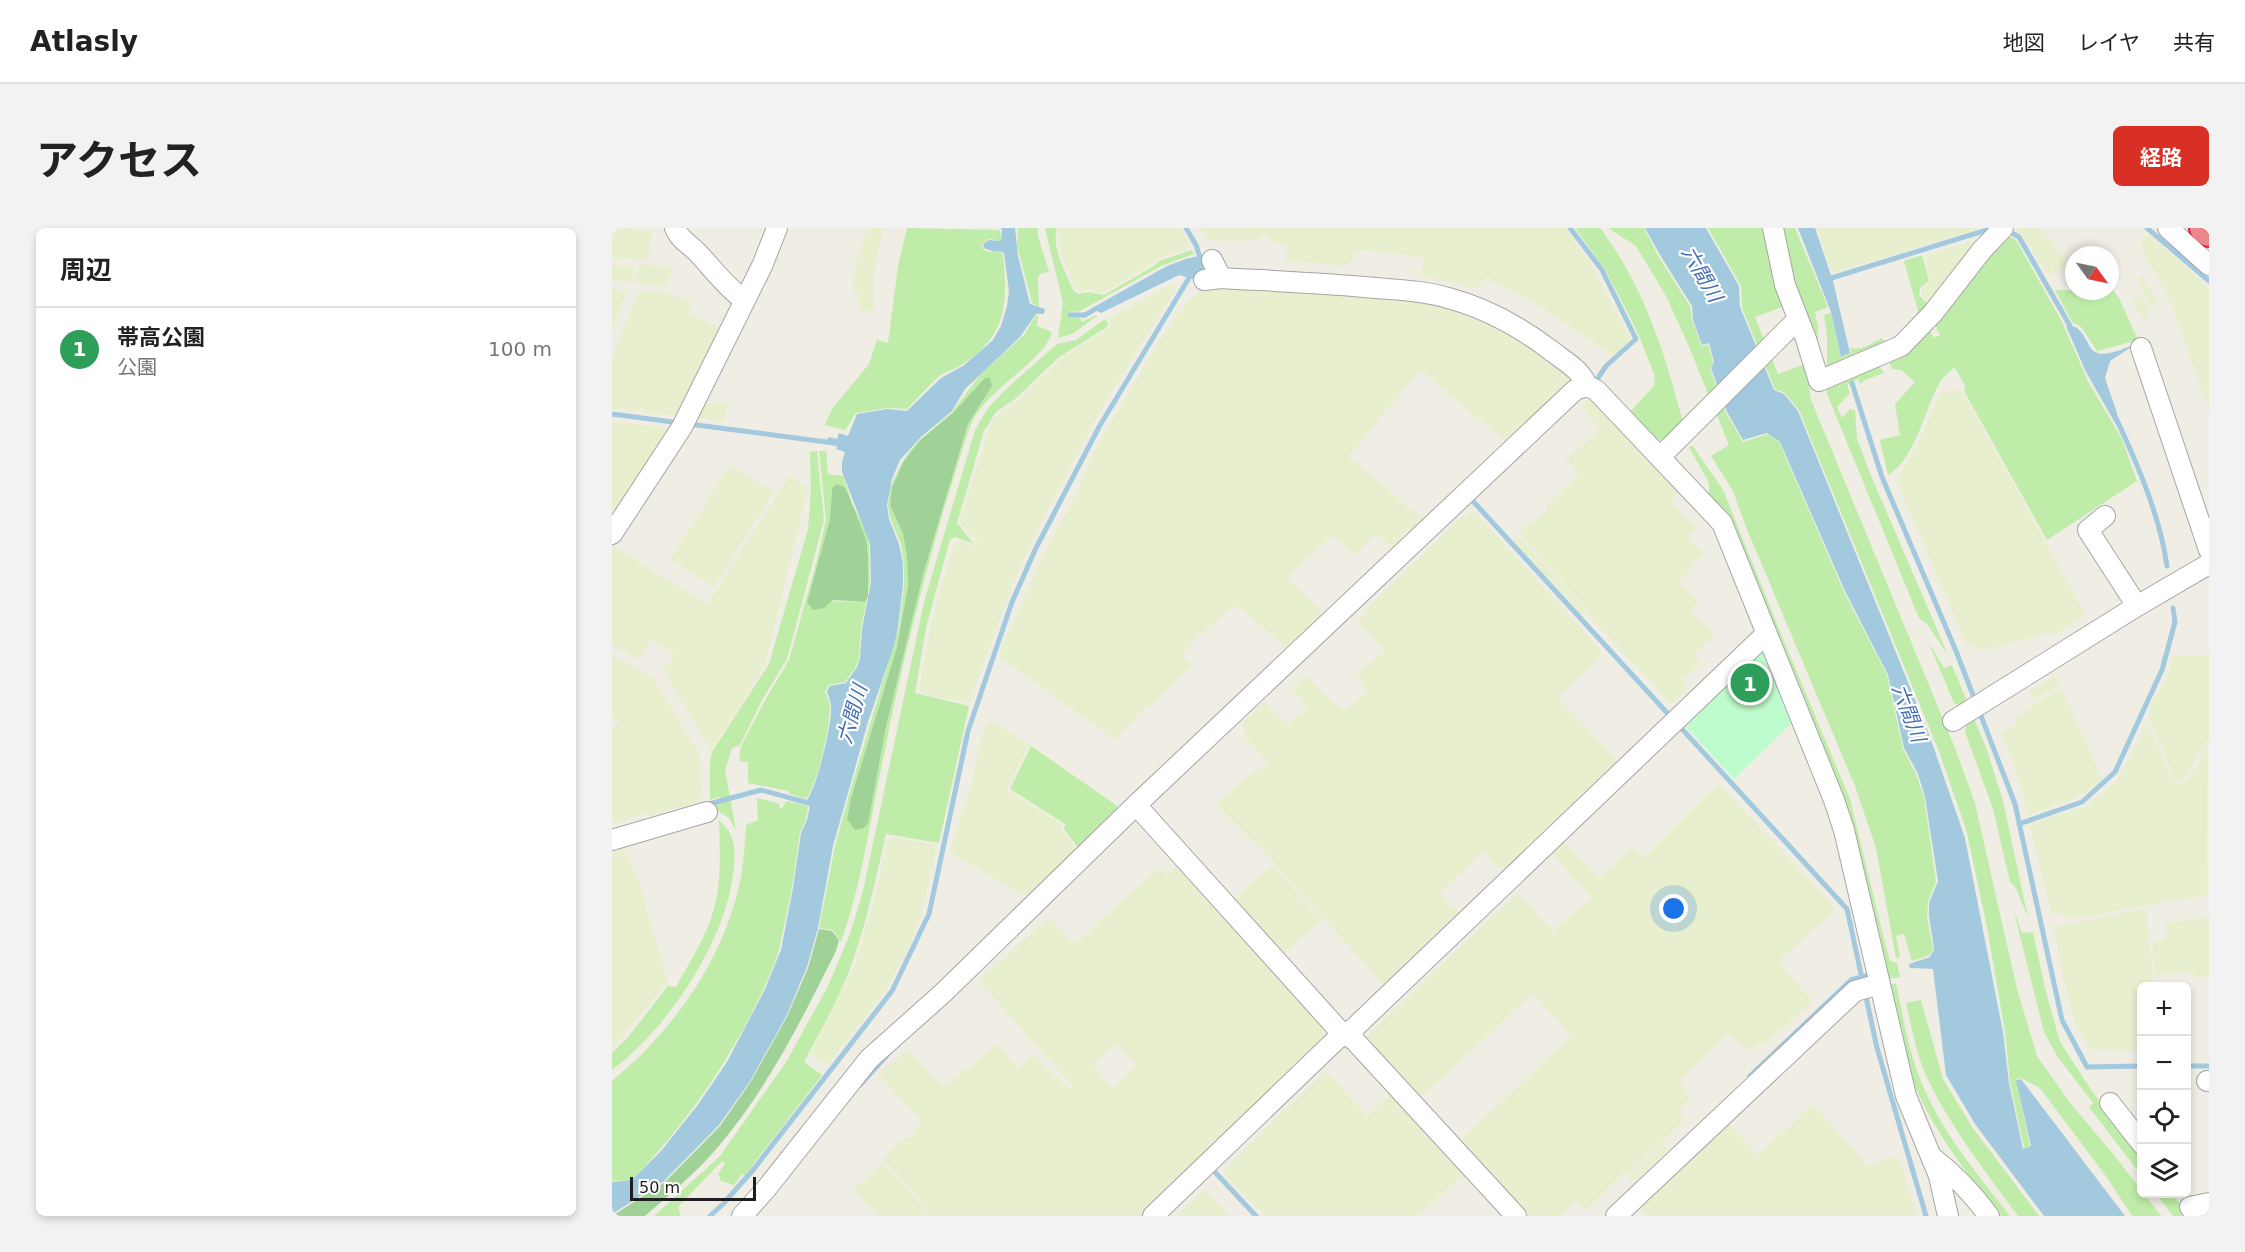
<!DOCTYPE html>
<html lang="ja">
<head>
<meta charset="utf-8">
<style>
	body { margin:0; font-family:"DejaVu Sans","Noto Sans JP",sans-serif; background:#f2f2f2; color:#222 }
	.controls { position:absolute; right:18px; bottom:18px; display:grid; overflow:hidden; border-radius:9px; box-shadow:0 3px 9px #0003 }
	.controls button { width:54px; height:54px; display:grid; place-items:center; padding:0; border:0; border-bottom:2px solid #e0e0e0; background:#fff; color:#222; font:30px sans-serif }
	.compass { position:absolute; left:1453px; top:18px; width:54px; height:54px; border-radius:50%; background:#fff; box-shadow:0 3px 9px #0003; rotate:123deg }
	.scale { position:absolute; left:18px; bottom:15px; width:126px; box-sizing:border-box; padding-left:6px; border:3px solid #1e1e1e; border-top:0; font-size:16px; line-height:21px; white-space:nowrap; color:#1e1e1e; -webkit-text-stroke:4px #fff; paint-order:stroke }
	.you { position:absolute; left:1062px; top:681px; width:21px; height:21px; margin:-15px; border:4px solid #fff; border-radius:50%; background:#1a73e8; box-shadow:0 0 0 9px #1a73e833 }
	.badge { display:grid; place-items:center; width:39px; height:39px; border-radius:50%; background:#d93025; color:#fff; font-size:20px; font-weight:700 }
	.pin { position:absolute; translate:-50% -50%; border:3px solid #fff; box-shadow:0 2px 6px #0006 }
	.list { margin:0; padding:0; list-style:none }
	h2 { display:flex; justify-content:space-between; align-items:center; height:78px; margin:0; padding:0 24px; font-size:26px }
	h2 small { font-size:20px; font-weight:400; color:#767676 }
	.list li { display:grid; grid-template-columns:39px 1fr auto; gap:18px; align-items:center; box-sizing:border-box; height:84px; padding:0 24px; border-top:2px solid #e0e0e0 }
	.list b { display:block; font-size:22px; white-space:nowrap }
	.list p { margin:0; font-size:20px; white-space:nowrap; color:#767676 }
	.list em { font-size:20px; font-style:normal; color:#767676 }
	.icon { flex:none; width:33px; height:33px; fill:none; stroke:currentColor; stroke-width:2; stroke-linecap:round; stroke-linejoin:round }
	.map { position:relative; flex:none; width:1597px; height:988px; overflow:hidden; border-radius:9px }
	header { display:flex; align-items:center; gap:36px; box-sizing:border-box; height:84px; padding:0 30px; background:#fff; border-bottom:2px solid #e0e0e0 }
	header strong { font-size:28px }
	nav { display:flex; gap:33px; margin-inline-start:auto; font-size:21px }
	.intro { display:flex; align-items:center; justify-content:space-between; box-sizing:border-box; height:144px; padding:0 36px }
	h1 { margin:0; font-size:42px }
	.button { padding:15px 27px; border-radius:9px; background:#d93025; color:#fff; font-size:21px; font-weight:700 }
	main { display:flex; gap:36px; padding:0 36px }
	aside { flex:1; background:#fff; border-radius:9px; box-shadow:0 3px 9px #0003 }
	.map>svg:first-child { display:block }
	.farmland { fill:#e8efcf; fill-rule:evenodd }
	.grass { fill:#bfeca8; fill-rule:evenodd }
	.forest { fill:#a0d197 }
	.park { fill:#bffccd }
	.water { fill:#a3c9df }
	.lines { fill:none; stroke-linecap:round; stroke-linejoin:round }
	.stream { stroke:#a3c9df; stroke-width:5 }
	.minor-casing { stroke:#a5a5a5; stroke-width:22 }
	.highway-casing { stroke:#e21c44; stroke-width:32 }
	.minor { stroke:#fff; stroke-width:20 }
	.highway { stroke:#ea888c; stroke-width:28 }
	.labels { text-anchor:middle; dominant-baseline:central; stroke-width:4.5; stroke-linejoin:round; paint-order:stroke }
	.water-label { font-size:20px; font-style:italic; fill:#466db3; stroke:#fff }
</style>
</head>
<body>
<header>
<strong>Atlasly</strong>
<nav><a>地図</a><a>レイヤ</a><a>共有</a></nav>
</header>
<div class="intro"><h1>アクセス</h1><a class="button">経路</a></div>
<main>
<aside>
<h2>周辺<small></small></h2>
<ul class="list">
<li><span class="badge" style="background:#2e9e5b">1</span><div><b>帯高公園</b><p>公園</p></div><em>100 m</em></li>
</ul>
</aside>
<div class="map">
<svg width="1597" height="988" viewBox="0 0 1597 988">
	<rect width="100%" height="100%" fill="#f0eee4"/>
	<!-- farmland -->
	<path class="farmland" d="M0,0H20V2L40,4L36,32L0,31Z
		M256,0H272L263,37L261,84L246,82L247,66L241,64L240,53L248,20Z
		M447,0H568L578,16L574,22L546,30L542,35L492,65L484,64L478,61L467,64L463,61L448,22Z
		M587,0H953L981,39L1019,112L1001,128L917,71L878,53L879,50L875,49L869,57L861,60L808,47L813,31L809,29L757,23L745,24L738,35L734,38L675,33V16L658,13L654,7L645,12L607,13L596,11Z
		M1205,0H1367L1364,2L1220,45Z
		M1404,0H1427L1446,20L1455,37L1438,48Z
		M1534,8H1540L1597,60V183L1560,77L1529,19L1530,13Z
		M1370,10L1319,77L1309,67L1310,61L1319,54L1313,28Z
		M35,36L61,40L54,58L23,56L26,38Z
		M0,37L22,38L20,54L0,53Z
		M1530,48L1546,73L1541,80L1524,53Z
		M560,56L564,60L491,179L428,296L400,358L357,475L312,466L308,463V456L319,394L342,317L345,313L364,318L367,315L347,295L379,195L387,186L404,174L449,130L497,100L499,95L497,90Z
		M604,57L783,64L892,97L964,151L896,216L808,142L737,228L807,288L812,294L802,305L797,301L789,307L788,312L790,314L782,322L764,306L744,327L726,311L721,310L716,311L676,350L709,382L710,386L708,391L675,421L629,381L621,378L593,404L588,406L570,427L581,437L538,479L536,477L503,512L388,430L390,419L433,323L467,261L470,250L482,223L545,116L574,75L586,64Z
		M0,60L15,63L0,102Z
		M26,64H50L77,72L80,76L76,86L106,98L105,102L111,106L67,184L63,187L32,186L33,182L29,179L27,183L0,181V130Z
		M1527,66L1540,83L1532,93L1519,75Z
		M1345,160L1351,165L1474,387L1442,407L1433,406L1369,423L1367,419L1355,418L1284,252L1304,219L1330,162L1339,166Z
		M980,168L1069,263L1059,274L1084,300L1076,310L1092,325L1066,354L1087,373L1079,383L1103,407L1082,427L1089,435L1070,452L1076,461L1060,477L975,386V381L910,309L908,303L918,293L921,295L935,281L933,278L967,247L954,231L988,201L969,178Z
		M90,175L116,176L112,194L84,190Z
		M0,193L57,200L19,265L0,291Z
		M118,237L162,264L102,359L58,331Z
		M178,247L196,260L153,437L132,472L99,522L51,442L63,426L40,411L27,432L0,418V317L95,376Z
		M862,283L989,422L986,431L946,470L1010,537L900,640H887L872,623L828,665L851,689L772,758L656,628L604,577L643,542L646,543L656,534L632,509L634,506L630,495L652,473L676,496L696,479L679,460L694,447L723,476L735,481L756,462L751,458L752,455L747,448H742L773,422L746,394L757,378L850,288Z
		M906,308L974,382L969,386L900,312Z
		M0,427L40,449L87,524L90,568L86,574L37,588L31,585L3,595L0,588V499L7,493L0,489Z
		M1597,427V511L1571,551L1566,553L1562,550L1537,487L1538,478L1555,450L1561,428Z
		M1444,447L1449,457L1422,472L1417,463Z
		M1450,460L1490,551L1471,566L1459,572L1416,587L1409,559L1389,504L1402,498L1405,489L1425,474Z
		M376,493L384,495L417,517L395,562L451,597L449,601L465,621L416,670L337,624L359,559L370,505Z
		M1535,495L1564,557L1571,555L1580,546L1596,516L1595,667L1460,691L1448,686L1443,688L1439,685L1417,596L1474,578L1505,552Z
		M1107,555L1224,681L1167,734L1201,773L1174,799L1169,801L1154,815L1137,821L1131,819L1117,805L1068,852L1077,871L1067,884L1072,891L1069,896L1015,947L1011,946L974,983L964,973L949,988H910L847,913L959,808L921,766L805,873L752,813L759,804L906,664L941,703L980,670L940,626L952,614L988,649L1020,619L1032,630Z
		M278,609L322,616L325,619L309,688L296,722L271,767L215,838L198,826L243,736L262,672L275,614Z
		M11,617L18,637L23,641L56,754L0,821V621Z
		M660,637L710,692L669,728L619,674Z
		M566,638L719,804L608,916L603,911L594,919L599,925L532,988H312L318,982L270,930L295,908L299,909L304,904L303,901L310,893L265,846L296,822L331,859L356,839H359L385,816L407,840L422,827L457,862L461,858L367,754L370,749L437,689L462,716L548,639L555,647ZM504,815L524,837L501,860L481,838Z
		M1534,680L1542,758H1530L1529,823L1480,822L1476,819L1462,794L1449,742L1442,699Z
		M1597,689V748L1585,749L1579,744L1543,747L1540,715L1555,709V695Z
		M714,842L755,888L782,864L856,943L806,988H655L642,978L612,945L614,939Z
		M1201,876L1258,939L1270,931L1287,929L1305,988H1034L1024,976L1113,892L1146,927Z
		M1052,916L1057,921L1021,955L1016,950Z
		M271,935L314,982L308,988H263L264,986L241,961Z
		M593,961L618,988H566V986Z"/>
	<!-- grass -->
	<path class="grass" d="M295,0L388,2L389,13L377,11L370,16L371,21L375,24L385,23L391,26C396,77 395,108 348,138C341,142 333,144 327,148C316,158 306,170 295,181L276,180L244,185L233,202L213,197L220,181L257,136L265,112L276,115L286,38Z
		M406,0H426V8L437,44L430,45L426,48L427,79L420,75L405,17Z
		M433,0H445C439,20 454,44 461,62L466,66L477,64L492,67L542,38L547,33L580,22L582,26L549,38L466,84L458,83L457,90H468L470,94L484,87L485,88L460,106L446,110L451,75Z
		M963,0H988C1033,60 1052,123 1071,194L1057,209L1047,212L1040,209L1015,187L1042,158L1043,148L1024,101L994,43Z
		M996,0H1032L1046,28L1078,78L1080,92L1090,119L1096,116L1101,134L1098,140L1114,185L1131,214L1156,206L1167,214L1233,366L1275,447L1291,521L1304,546L1312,569L1324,653L1316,674L1315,689L1321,721L1318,727L1300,733L1292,706L1284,708L1288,729L1284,730L1264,620L1243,558L1134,299L1121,263L1099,228L1117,217L1075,114L1053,66L1024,18Z
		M1096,0H1156L1175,77L1143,89L1166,146L1193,136L1199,172L1343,520L1363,575L1405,761L1425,828L1458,875L1502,927L1549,988H1520L1496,951L1428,860L1409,850L1404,851L1418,918L1412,920L1398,854L1393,804L1375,699L1354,601L1326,521L1187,182L1173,165L1163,161L1130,80L1129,58Z
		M1166,0H1183L1216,79L1203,84L1206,99V134Z
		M1393,6L1404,12L1449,92L1477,155L1510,211L1525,253L1435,312L1352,163L1353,158L1344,141L1341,140C1337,145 1331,149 1328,154C1313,180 1303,232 1276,247L1268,212L1288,207L1283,176L1303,154L1289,142L1280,141L1276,130L1317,102L1322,110L1328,107L1322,96Z
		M1310,27L1317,53L1308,60L1307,67L1318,78L1308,90L1292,33Z
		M1498,58L1507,70L1526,112L1485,123L1469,99L1460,94L1443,62L1498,63Z
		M1219,85L1229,130L1239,125L1238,120C1251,123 1259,115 1270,110L1277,117L1215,144V108L1212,87Z
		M424,87L426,88L425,98L440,104C432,135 372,161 358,199C348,226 341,254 332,281C308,364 287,448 271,532C258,593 250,655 229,714L221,702L207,700L223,618L238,563L287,400L292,357V337L289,316L278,290L276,277L278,260L290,234L297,224L307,213L340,184L368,147L412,107ZM378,150L380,158L356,196L312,343L274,499L256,596L235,591L239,570L285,419L296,358L295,328L291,306L278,277L280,259L291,235L307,213L341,185L373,151Z
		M493,91L496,96L495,99L446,130L403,171L384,184L372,203L345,295L362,316L343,309L338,311L314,400L303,465L357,478L327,615L274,606C264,649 255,693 240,735C228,769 209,802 192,834L210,847L133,947L130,946L122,957L109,953L106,946L113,935L110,933L66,979L69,988H42L108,928L174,834L216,758L238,706L251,663L312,374L363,202L376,180L392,163L445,116L464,112Z
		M1265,135L1272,145L1253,152L1248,156L1246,151L1235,157L1238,165L1225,179L1230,190L1238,181L1243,182L1245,210L1257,243L1336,427L1315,396L1307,390L1213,161L1216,157Z
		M1080,217L1111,262L1172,413L1238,571L1272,711L1278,733L1285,735L1288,749L1276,751L1266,707L1097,269V255L1077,219Z
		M205,223L212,292L175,431L150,472L128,517L120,520L113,542L124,603L117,590L98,578L108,575L107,569L98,572V535L100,524L157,436L196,301L199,263L198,224Z
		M207,223H214L216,246L231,248L240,275L254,303L257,316L258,355L249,400L247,430L243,440L233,454L217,457L213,463C215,469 218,475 218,481C217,502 206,555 194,571L178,566L176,563L136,555V534L127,533L129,518L152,474L177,432L205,332L214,292ZM232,259L254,311L252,374L195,373L218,291L220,260Z
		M1316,413L1332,440L1340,437L1375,522L1391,573L1416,690L1404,660L1398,654L1381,581L1353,504L1355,495L1347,477L1342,475Z
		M419,518L504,577L507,582L468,622L452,601L453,596L398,561Z
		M145,570L168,576L167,580L170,581L174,573L196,578L194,592L188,604L180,660L167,722L162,737C128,818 81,889 20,952L0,953V853C65,799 115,727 130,643C132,628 133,612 134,597L146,592Z
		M107,592C111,597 116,601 119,607C124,619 123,634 121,647C112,716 55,801 0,842V825L16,809L56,758L64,759C77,735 93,711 101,684C110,655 108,623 107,592Z
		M1401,680L1410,705L1421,704L1433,760L1448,814L1482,866L1529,926V947L1477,879L1481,875L1445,828L1432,804Z
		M1284,755C1291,788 1296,822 1309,853C1329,904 1365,945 1398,988H1387C1349,937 1306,884 1290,821C1284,800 1281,779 1277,757Z
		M1309,772L1331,851L1360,899L1427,988H1406C1374,945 1341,902 1317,854C1305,830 1300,801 1294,775Z
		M1544,966H1560L1577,988H1561Z"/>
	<!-- forest -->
	<path class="forest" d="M373,150H378L380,158L356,196L312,343L274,499L256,596L251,600L243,602L235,591L239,570L285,419L296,358L295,328L291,306L278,277L280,259L291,235L307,213L341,185Z
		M225,256L232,259L236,266L254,311L256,330V368L253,374L221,372L212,380L201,382L195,374L218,291L220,260Z
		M207,701L220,703L227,712L224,723C190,791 156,860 106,919C85,944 58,966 33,988H0L53,954L108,898L138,855L175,789L196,740Z"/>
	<!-- park -->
	<path class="park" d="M1150,418L1182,493L1122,551L1070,494Z"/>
	<!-- water -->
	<path class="water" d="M387,0H403L406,28L418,76L433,81L432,86H424L408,109L353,161L340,183L309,209L288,232L280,251L275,277L277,291L287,316L291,336V356L286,400L282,418L256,494L221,618L206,700L195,739L174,789L137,855L107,897L52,953L0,986V954L20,952L49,923L85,878L115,834L153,761L169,722L181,660L189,605L195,592L198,577L195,572C205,559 221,493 219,477C218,472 216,467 215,463L218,458L234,455L245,439L248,430L250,401L259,354L258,316L230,244V234L233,224L224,221L225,218L215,216L216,209L225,211L227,205L236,208L245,186L276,181L295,183L329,150L351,138L381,112L389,98L395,78L397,63L392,25C385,22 378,24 372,20L371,16L377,12L389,13L390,1Z
		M1033,0H1094L1127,58L1128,79L1162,162L1172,166L1186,183L1317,506L1353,610L1391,804L1397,855L1411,921L1419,918L1404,852L1409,851L1513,988H1432L1363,896L1334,847L1321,741L1298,740L1297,736L1318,729L1322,721L1317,688V675L1326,653L1313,569L1306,546L1292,520L1276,447L1233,363L1168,214L1155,205L1131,212L1115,184L1099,140L1102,134L1097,115L1090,117L1081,92L1080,78L1048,27Z
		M1186,0H1203L1221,53L1238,125L1229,129L1219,84Z
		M594,26L599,36L587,53L567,47L489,85L485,83L472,90L470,89L473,84L555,38L574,31Z
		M1454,98L1464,99C1471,105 1474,111 1478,119C1487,134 1511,120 1524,116L1498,133L1493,150L1505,185L1507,202L1474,144Z"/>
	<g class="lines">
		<!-- stream -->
		<path class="stream" d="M574,0L584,17L589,33
			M958,0L990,42L1024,111L994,138L986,150
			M1535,0L1597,53
			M1398,4L1407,9L1461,103
			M1213,52L1381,0
			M458,87H472L477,85
			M1240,155L1270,249L1344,423L1403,576L1450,792L1475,839L1530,838
			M0,186L68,195
			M1504,190C1525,235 1548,288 1555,338
			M77,196L222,215
			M859,271L1235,681L1265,820L1314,988
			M93,577L149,562L200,576
			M1407,596L1470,574L1503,544L1550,442L1563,394L1561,380
			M1574,838H1597
			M1138,848L1239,752L1256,747
			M248,857L276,826
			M601,942L644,988
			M98,988L111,976L141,942L280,763L317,686L356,503L400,374L424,320L487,199L580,45"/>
		<defs>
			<path id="minor" d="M63,0C67,11 77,16 85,24C101,41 113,58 132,72
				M1161,0L1173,57L1194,111L1207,153L1289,118L1321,85L1370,22L1391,0
				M1556,0L1597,37
				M600,32L609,50
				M592,52L609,50C661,53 713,55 764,60C788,62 813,63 836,70C874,80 910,100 941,124C954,134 970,143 975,158
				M1529,120L1597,322
				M1048,229L1186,91
				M1493,288L1476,302L1525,378
				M0,306L70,199L150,38L165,0
				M1341,493L1525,378L1597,336
				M524,577L725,800L743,813L904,988
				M0,612L95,584
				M1595,853H1597
				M1498,875L1530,916
				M1321,930C1343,947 1360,965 1377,988
				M130,988L154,961L257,831L331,765L524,577L963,162L975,158L984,162L1110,295L1222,572L1232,602L1294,868L1327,948L1336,988
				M541,988L725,811L741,801L1154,406
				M1004,988L1243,763L1268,756
				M1585,988L1578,979L1597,975"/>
			<path id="highway" d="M1592,0L1597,4"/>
		</defs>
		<!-- minor casing -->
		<use href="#minor" class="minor-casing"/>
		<!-- highway casing -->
		<use href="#highway" class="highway-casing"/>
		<!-- minor -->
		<use href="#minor" class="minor"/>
		<!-- highway -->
		<use href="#highway" class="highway"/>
	</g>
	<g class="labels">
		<!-- water labels -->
		<g class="water-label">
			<text transform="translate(1090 46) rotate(60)">六間川</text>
			<text transform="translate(1297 485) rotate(69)">六間川</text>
			<text transform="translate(240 486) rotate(-74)">六間川</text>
		</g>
	</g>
</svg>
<div class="controls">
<button>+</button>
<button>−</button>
<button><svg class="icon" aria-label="locate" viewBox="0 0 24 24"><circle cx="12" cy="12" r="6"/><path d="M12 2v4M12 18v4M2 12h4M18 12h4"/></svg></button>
<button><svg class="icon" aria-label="layers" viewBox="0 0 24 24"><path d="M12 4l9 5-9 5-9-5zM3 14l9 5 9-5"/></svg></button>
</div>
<svg class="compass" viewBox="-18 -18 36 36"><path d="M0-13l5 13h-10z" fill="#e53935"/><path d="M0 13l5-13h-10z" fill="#767676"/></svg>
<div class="scale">50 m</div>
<div class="you"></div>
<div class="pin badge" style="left:1138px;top:455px;background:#2e9e5b">1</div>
</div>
</main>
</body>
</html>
